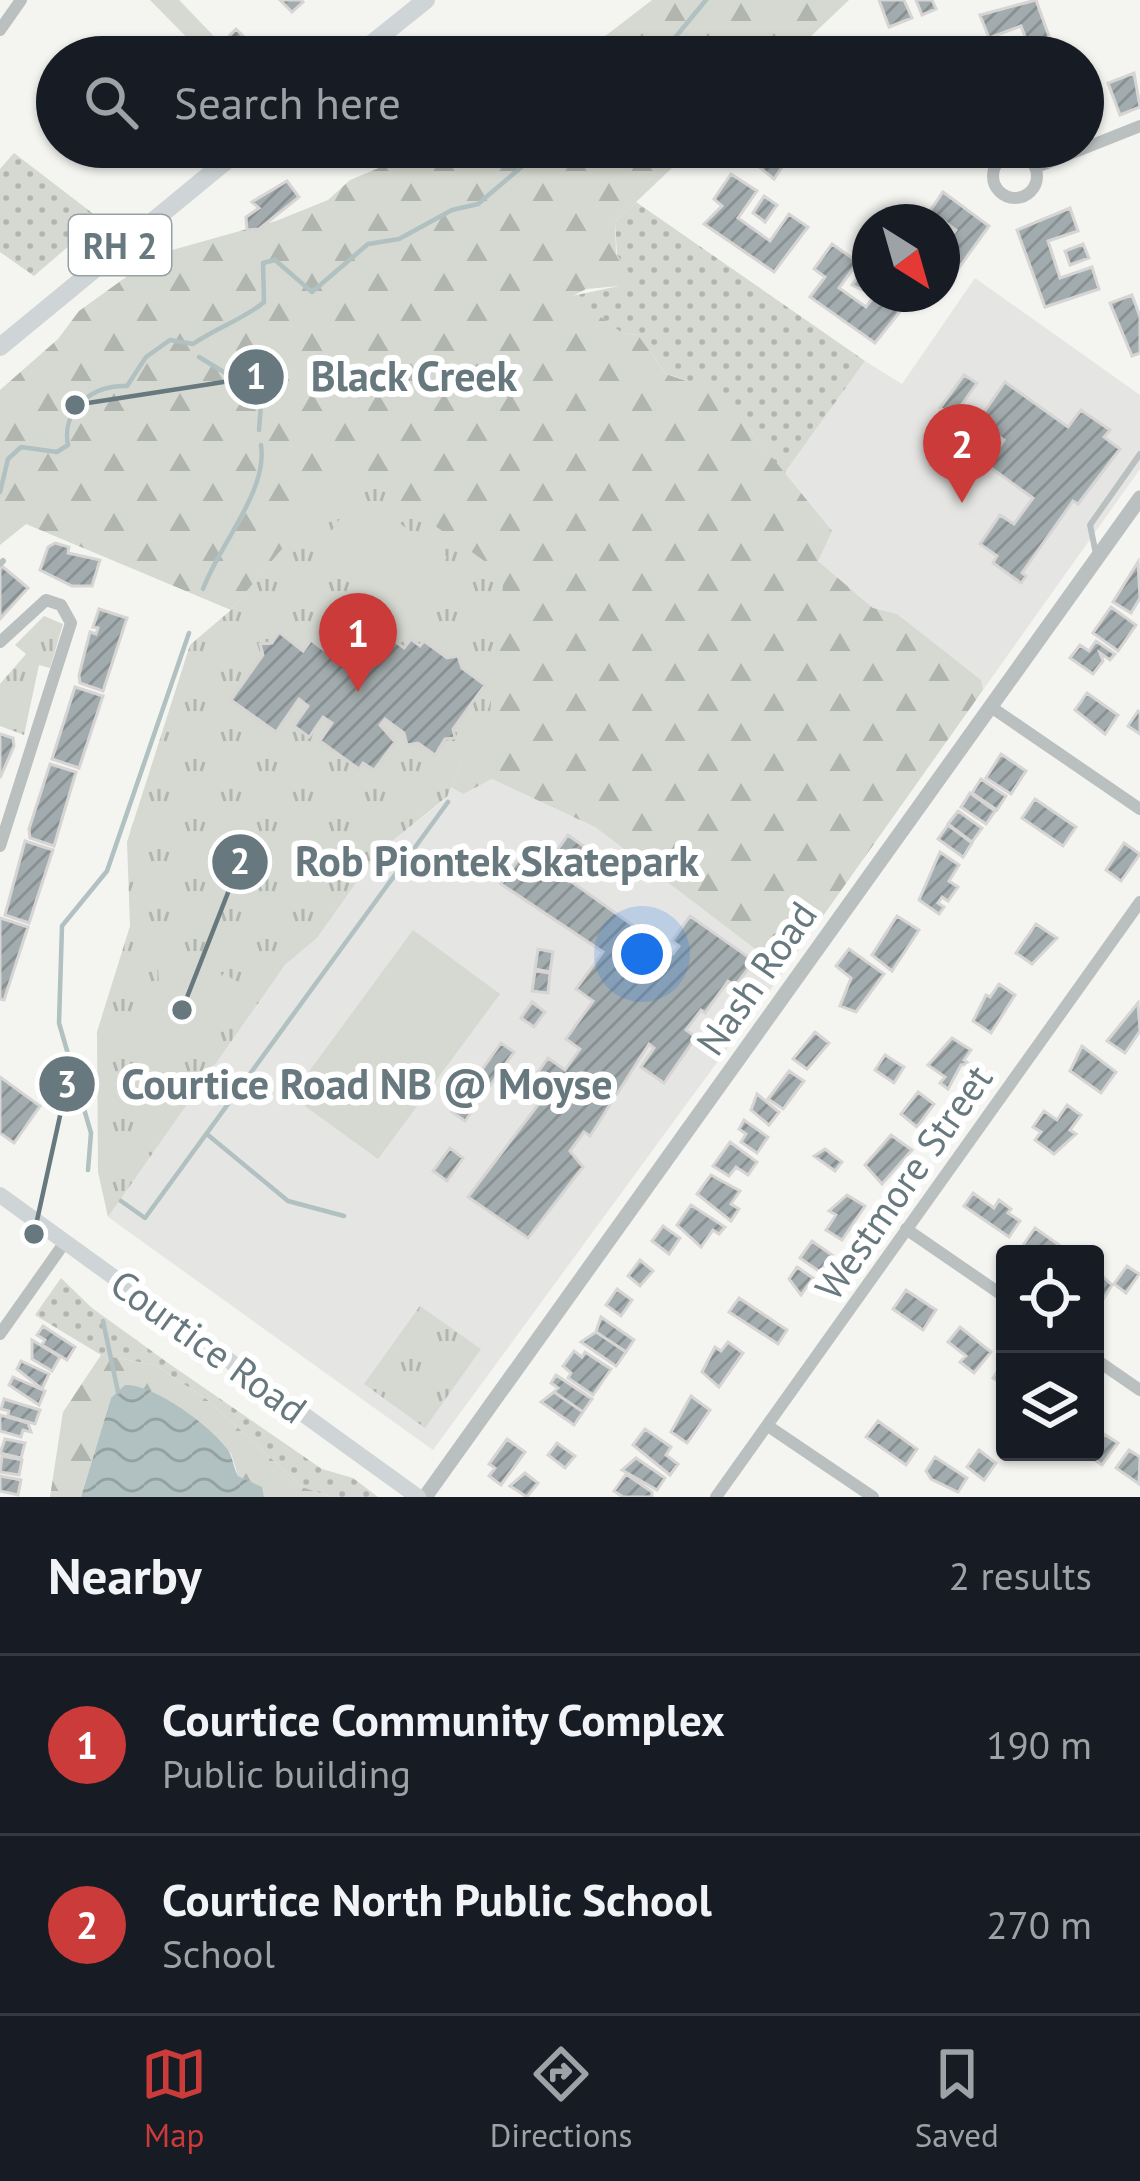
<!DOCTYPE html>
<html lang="en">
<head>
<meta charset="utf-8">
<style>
	body { margin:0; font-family:"PT Sans",sans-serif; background:#242831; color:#f1f3f6 }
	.controls { position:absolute; right:36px; bottom:36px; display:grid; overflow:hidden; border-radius:12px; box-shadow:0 3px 9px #0004 }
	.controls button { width:108px; height:108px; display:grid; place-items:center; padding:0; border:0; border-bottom:3px solid #363941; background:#171b24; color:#f1f3f6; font:60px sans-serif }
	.compass { position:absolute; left:852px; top:204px; width:108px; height:108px; border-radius:50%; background:#171b24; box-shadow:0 3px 9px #0004; rotate:143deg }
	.you { position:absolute; left:642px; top:954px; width:42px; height:42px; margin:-30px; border:9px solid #fff; border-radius:50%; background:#1a73e8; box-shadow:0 0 0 18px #1a73e833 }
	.badge { display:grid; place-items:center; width:78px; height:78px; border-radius:50%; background:#cb3b3a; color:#fff; font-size:39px; font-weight:700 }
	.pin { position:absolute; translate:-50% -99px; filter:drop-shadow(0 3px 6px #0008) }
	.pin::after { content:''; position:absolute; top:63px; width:42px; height:36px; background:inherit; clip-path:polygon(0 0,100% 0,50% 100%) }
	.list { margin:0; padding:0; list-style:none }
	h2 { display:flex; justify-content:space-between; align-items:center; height:156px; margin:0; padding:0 48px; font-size:51px }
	h2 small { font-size:39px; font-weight:400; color:#9ea1a6 }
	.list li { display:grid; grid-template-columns:78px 1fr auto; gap:36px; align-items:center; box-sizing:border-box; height:180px; padding:0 48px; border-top:3px solid #363941 }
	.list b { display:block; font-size:45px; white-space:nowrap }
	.list p { margin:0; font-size:39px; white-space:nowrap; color:#9ea1a6 }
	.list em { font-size:39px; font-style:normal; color:#9ea1a6 }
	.icon { flex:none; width:66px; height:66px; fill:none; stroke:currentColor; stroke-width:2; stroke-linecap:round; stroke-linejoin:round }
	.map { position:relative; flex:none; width:1140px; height:1497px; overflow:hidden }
	.search { position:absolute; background:#171b24; box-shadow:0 3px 9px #0004; left:36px; right:36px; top:36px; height:132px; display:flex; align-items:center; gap:30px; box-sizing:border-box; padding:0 42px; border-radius:66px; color:#9ea1a6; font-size:45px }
	.sheet { height:516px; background:#171b24 }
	nav { display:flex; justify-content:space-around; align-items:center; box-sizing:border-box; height:168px; border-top:3px solid #363941; background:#171b24; font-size:33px; color:#9ea1a6 }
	nav a { display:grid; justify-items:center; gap:6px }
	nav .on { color:#cb3b3a }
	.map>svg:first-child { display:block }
	.built { fill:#e5e5e4 }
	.grass { fill:url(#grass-dots) }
	.forest { fill:url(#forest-firs) }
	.park { fill:url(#park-tufts) }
	.pitch { fill:#d5d9d1 }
	.water { fill:url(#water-waves) }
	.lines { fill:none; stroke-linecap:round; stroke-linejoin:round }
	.stream { stroke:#b1c0c0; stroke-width:4.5 }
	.building { fill:url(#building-hatch); stroke:#d6d5d4; stroke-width:3 }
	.service { stroke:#babfc0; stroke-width:6 }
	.minor { stroke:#babfc0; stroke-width:12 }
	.tertiary { stroke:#babfc0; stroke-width:15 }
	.secondary { stroke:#cfd5d6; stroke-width:16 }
	.primary { stroke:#cfd5d6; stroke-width:18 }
	.labels { text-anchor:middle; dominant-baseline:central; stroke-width:12; stroke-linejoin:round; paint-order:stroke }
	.shield { fill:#fff; stroke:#95a1a5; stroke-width:3 }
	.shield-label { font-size:36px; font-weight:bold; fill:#67797e }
	.street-label { font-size:39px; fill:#67797e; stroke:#fff }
	.leader { fill:none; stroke:#67797e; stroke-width:4.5 }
	.callout-dot { fill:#67797e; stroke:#fff; stroke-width:4.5 }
	.mark-label { font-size:36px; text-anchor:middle; font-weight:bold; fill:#fff }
	.callout-label { font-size:42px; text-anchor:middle; font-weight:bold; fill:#67797e; stroke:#fff; stroke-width:12; stroke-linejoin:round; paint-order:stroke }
</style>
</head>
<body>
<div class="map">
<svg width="1140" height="1497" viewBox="0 0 1140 1497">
	<defs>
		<pattern id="grass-dots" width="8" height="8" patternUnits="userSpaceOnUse" patternTransform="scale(3)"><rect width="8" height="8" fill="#d5d9d1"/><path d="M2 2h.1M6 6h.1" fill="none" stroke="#b1b5af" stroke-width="1.8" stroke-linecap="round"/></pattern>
		<pattern id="forest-firs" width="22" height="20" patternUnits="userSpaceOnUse" patternTransform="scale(3)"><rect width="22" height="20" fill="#d5d9d1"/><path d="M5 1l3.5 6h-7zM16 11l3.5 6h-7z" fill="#b1b5af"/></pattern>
		<pattern id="park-tufts" width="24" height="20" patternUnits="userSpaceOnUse" patternTransform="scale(3)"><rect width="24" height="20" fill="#d5d9d1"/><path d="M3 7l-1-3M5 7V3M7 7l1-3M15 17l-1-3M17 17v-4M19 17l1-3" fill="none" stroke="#b1b5af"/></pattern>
		<pattern id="water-waves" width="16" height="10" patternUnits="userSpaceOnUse" patternTransform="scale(3)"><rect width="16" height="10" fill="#b1c0c0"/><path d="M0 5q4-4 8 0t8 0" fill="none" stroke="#94a1a1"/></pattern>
		<pattern id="building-hatch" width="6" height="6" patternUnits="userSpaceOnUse" patternTransform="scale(3)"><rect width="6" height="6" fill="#a2abad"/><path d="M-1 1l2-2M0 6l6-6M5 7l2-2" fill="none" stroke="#889092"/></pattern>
	</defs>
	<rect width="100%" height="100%" fill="#f4f4f1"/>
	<!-- built -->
	<path class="built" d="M975,278L1140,395V469L983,690L980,680L897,614L873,608L818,561L783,475L865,361L902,384Z
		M492,779L595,827L784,971L433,1450L108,1217L285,965L317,938L376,853L447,798L451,787L463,794Z"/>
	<!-- grass -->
	<path class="grass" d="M14,153L100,219L34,276L0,252V169Z
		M636,202L865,361L783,475C753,430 721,388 666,374L638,335L622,333L572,296L619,286L615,222Z
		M61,1278L92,1308L171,1365L322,1469L353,1478L378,1497H332L302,1487L209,1401L155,1365L101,1355L35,1315Z"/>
	<!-- forest -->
	<path class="forest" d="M150,0H179L234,57H206Z
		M652,0H849L789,57H578Z
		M429,147H694L615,222L616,253L630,274L619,286L586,289L573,296L622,333L638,335L666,374L719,392L832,531L818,561L873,608L897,614L981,680L983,690L784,971L595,827L492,779L463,794L451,787L463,759L352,467L231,610L26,524L0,545V390L58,339L79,311L158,254L276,221L328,200L350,180Z
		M101,1355L155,1365L209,1401L302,1487L332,1497H264L261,1487L238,1476L231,1453L151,1391L111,1398L81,1497H50L63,1412Z"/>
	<!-- park -->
	<path class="park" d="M351,466L504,575L487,742L463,759L447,797L377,853L317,938L285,965L108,1217L98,1172L97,1032L130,926L127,842L190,645L231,610Z
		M44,616L63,624L50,668L39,665L24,735L0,726V684L26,654L15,645Z
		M420,1306L481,1349L425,1428L364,1384Z"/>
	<!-- pitch -->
	<path class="pitch" d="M358,494L447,557L408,612L318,549Z
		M413,930L500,994L378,1159L291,1096Z
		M181,956L217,982L224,973L238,983L227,997L218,992L169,1060L158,1065L138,1033L144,1024L162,1021L152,990L159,985L158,967L168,957Z"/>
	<!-- water -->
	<path class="water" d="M125,1385C154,1384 211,1426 228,1450C233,1457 233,1467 238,1476L262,1487L264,1497H81L111,1398Z"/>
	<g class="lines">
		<!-- stream -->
		<path class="stream" d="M659,57L706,0
			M199,357L247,386L261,405L259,430
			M0,492L8,459L21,447L57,452L68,445C61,410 93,384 127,386L146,357L170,340L193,344C213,330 249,316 264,302L263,263L275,260L312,292L368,244L399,239L452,210L478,204L545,147
			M203,589C220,543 268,491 261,445
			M208,1135L288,1201L344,1216
			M88,1170L91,1133L59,1023L62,926L107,871L189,633
			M121,1201L145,1218L448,802
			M103,1321L118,1392"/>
	</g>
	<!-- building -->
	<path class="building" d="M280,0H301L303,2L292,12Z
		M879,0H904L912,18L889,27Z
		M916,0H932L936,9L922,15Z
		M1036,0L1046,28L1057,57H1033L1021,26L989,38L980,15Z
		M236,29L248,41L235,53L224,41Z
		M886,38L888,44L894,42L900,57H862L859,48Z
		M1010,42L1016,57H996L993,49Z
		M1134,73L1140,107L1120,115L1108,83Z
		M735,147H779L788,158L774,179Z
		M731,174L757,191L738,218L770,241L789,214L808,227L774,272L704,224L722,206L714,199Z
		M287,181L299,197L259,229L247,230L246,217L259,208L252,202Z
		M943,192L989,226L942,291V250L956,230L930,211Z
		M764,196L777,205L765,222L753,213Z
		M1070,208L1078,231L1048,241L1060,278L1092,267L1099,289L1045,307L1017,230Z
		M832,244L858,262L839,288L866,307L876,294L910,299L875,343L810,297L825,277L814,269Z
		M1083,244L1089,258L1070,265L1065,251Z
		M865,267L870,271L867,292L852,285Z
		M1132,295L1140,317V353L1132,356L1110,303Z
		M964,375L977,383L953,417L940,408Z
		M1005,382L1068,427L1081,410L1110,430L1104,437L1120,449L1078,504L1073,501L1022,573L1026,576L1021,583L993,563L997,556L980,544L1000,515L1014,524L1033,498L987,465L1004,440L978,421Z
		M55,543L69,547L68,553L100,560L92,586H72L40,570L48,547Z
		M1138,562L1140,598L1131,613L1113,602Z
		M2,566L28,588L0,619V569Z
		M1111,607L1136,625L1118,651L1093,633Z
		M99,609L127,618L103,691L80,683L79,675L90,632L96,634L98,628L93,627Z
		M345,622L357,633L377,629L379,638L389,637L404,648L411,639L420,646L424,641L447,658L458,656L462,668L485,685L453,729L455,738L445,739L435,755L418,743L407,745L404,733L385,719L380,725L395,742L374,770L363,763L359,769L320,741L332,723L323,717L309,737L294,726L308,706L299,699L276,732L231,700L263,655L260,644L272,643L279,632L303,651L311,640L324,650Z
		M1096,641L1115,654L1110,660L1100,653L1103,661L1093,674L1070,658L1080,645L1089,651Z
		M75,687L103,696L79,768L52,759Z
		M1087,693L1118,715L1105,734L1075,710Z
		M1138,711L1140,712V734L1128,726Z
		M0,734L13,738L14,746L0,778Z
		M1001,754L1026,771L1011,794L986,778Z
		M50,764L76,772L54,846L30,838L29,829Z
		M981,779L1006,796L997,810L972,793Z
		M970,793L995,811L986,824L961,807Z
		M1035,799L1076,827L1063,846L1022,818Z
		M958,811L982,828L972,842L948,824Z
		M948,825L972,843L963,857L938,839Z
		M568,835L586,848L562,875L673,954L679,946L672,941L690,916L754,961L735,986L728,981L705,1013L701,1010L686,1030L696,1037L664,1083L641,1067L654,1048L649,1044L590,1136L584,1132L570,1151L583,1167L528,1238L468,1197L547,1093L531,1082L548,1058L565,1070L580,1049L566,1039L593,1001L576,989L603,952L501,884L526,849L547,864Z
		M25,841L53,850L29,923L5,915Z
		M1124,843L1140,854L1121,881L1106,870Z
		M940,852L959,865L949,881L958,887L948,901L942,897L938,903L944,907L939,914L919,900Z
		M897,916L919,930L892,971L872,955Z
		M0,918L28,927L4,1000L0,999Z
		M1036,924L1057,938L1032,964L1016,953Z
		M538,949L553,952L550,972L535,969Z
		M849,949L884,974L856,1012L840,1006L851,978L836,966Z
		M535,971L550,973L548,993L532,991Z
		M999,984L1015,995L991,1033L973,1021L986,995L990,997Z
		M532,1002L545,1012L534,1027L521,1018Z
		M1138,1003L1140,1031L1125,1053L1107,1041Z
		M815,1032L829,1043L807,1069L793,1059Z
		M952,1038L971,1050L964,1060L969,1064L961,1065L948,1089L940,1083L945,1077L928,1065Z
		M501,1043L514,1052L465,1121L452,1112Z
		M1082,1046L1116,1072L1101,1093L1070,1071Z
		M885,1055L904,1067L894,1083L875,1070Z
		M789,1071L804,1081L783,1109L768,1099Z
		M0,1077L40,1106L14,1143L0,1133Z
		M918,1092L934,1104L917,1127L901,1114Z
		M757,1094L779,1112L769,1125L751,1110Z
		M1067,1105L1081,1115L1070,1130L1076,1134L1054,1154L1035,1140L1041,1132L1033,1127L1044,1111L1057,1120Z
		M744,1120L768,1137L757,1153L741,1142L746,1134L739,1129Z
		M891,1135L912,1150L882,1184L865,1165Z
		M730,1142L757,1162L748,1175L736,1167L729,1176L713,1166Z
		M450,1148L463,1158L447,1181L433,1171Z
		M825,1149L842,1162L835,1171L814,1156Z
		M711,1175L740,1191L731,1204L739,1209L731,1221L697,1194Z
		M973,1193L994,1208L999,1200L1011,1209L1008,1213L1020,1221L1009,1237L964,1206Z
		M847,1195L865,1206L842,1240L826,1230L836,1215L829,1211Z
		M691,1205L725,1227L719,1234L713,1230L701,1247L677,1225Z
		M663,1226L680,1238L669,1254L652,1241Z
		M1035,1228L1069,1252L1033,1254L1022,1247Z
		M812,1241L832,1255L820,1272L800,1258Z
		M640,1260L653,1271L640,1286L628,1276Z
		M1127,1266L1139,1274L1126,1293L1114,1284Z
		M797,1267L813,1278L801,1295L789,1279Z
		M1099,1273L1112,1285L1101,1303L1095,1299Z
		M617,1289L632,1300L621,1316L606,1305Z
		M906,1290L936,1310L923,1330L893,1309Z
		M739,1298L787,1330L778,1344L729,1312Z
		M601,1317L634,1340L626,1352L596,1332Z
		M43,1326L75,1347L67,1360L42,1345L45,1340L37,1335Z
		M960,1327L991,1352L974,1373L960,1362L966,1356L948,1342Z
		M596,1332L626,1352L616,1366L581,1342Z
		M32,1340L60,1357L52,1371L32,1359Z
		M728,1342L743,1353L719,1387L702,1372L715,1347L721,1351Z
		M574,1351L582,1357L585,1352L611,1369L593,1395L568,1378L571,1373L563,1366Z
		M1005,1360V1386L993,1378Z
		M21,1361L49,1374L42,1389L17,1369Z
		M556,1375L592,1399L583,1412L554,1392L558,1388L551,1383Z
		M13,1377L45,1391L39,1405L9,1385Z
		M554,1392L583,1412L574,1425L541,1402Z
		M691,1396L710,1410L687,1443L671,1432Z
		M4,1399L40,1410L35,1424L8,1416L9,1411L1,1409Z
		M0,1415L28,1423L31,1432L23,1430L21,1437L0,1431Z
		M878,1421L917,1449L906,1465L866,1437Z
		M645,1429L671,1447L666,1455L678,1464L670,1475L633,1445Z
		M1104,1434L1118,1443L1102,1465L1089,1456Z
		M5,1439L25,1443L21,1458L0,1453Z
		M507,1439L525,1452L501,1485L489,1476L495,1468L489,1464Z
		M557,1443L575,1456L565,1468L548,1455Z
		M979,1450L996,1463L984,1480L967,1467Z
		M1129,1450L1140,1457L1139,1484L1116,1468Z
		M2,1456L22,1460L19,1475L0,1472Z
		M935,1457L967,1478L958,1492L931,1479L926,1471Z
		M636,1458L665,1478L657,1490L622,1470Z
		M525,1473L538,1483L527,1497L510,1486Z
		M626,1474L652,1492V1497H623L614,1491Z
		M0,1476L21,1480L18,1495L0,1491Z"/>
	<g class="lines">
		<!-- service -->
		<path class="service" d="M1096,554L1090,525L1140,454
			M0,564L3,561"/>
		<!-- minor -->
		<path class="minor" d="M0,30L21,0
			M993 176a22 22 0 1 1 44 0a22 22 0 1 1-44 0Z
			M1037,167L1140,126
			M0,642L46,600L61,605L71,623L0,846
			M991,707L1140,809
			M906,1229L1005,1297
			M0,1334L65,1242
			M1095,1359L1140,1390
			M768,1426L873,1497
			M716,1497L1140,902"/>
		<!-- tertiary -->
		<path class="tertiary" d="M425,1497L1140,498"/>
		<!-- secondary -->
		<path class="secondary" d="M0,1195L418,1497"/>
		<!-- primary -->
		<path class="primary" d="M355,57L426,0
			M0,347L243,147"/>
	</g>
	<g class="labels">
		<!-- shield labels -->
		<rect class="shield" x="69" y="215" width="102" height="60" rx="9"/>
		<g class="shield-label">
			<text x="120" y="245">RH 2</text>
		</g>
		<!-- street labels -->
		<g class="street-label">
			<text transform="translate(756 978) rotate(-55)">Nash Road</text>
			<text transform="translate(903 1182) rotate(-55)">Westmore Street</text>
			<text transform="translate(209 1346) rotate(36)">Courtice Road</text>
		</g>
	</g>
	<!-- callouts -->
	<path class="leader" d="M75 405L256 377M182 1010L240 862M34 1234L67 1084"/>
	<g class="callout-dot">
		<circle cx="75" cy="405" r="12"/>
		<circle cx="182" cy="1010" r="12"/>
		<circle cx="34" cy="1234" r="12"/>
		<circle cx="256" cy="377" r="30"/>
		<circle cx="240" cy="862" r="30"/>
		<circle cx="67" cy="1084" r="30"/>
	</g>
	<g class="mark-label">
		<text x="256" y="389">1</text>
		<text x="240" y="874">2</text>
		<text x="67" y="1097">3</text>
	</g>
	<g class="callout-label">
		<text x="414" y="391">Black Creek</text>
		<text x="497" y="876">Rob Piontek Skatepark</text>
		<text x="367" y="1099">Courtice Road NB @ Moyse</text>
	</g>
</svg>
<div class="controls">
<button><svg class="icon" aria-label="locate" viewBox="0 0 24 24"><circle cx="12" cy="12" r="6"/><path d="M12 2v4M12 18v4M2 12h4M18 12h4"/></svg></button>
<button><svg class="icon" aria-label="layers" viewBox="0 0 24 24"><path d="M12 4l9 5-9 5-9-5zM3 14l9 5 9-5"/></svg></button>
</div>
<svg class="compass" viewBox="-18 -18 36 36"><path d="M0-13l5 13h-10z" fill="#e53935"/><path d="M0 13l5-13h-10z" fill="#9ea1a6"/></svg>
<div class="you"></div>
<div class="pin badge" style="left:358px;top:692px">1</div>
<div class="pin badge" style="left:962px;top:503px">2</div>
<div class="search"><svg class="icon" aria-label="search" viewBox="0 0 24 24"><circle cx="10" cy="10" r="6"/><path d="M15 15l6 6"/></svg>Search here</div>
</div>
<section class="sheet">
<h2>Nearby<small>2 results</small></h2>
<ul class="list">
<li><span class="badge">1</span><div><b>Courtice Community Complex</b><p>Public building</p></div><em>190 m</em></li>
<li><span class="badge">2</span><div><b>Courtice North Public School</b><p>School</p></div><em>270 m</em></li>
</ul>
</section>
<nav>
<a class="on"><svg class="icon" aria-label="map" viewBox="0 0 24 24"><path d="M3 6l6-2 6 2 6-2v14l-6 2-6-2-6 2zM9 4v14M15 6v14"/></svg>Map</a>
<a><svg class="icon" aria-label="directions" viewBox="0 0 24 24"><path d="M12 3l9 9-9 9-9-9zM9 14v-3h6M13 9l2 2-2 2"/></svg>Directions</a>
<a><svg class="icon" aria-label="saved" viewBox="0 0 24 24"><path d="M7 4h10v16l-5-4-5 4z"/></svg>Saved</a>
</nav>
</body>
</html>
